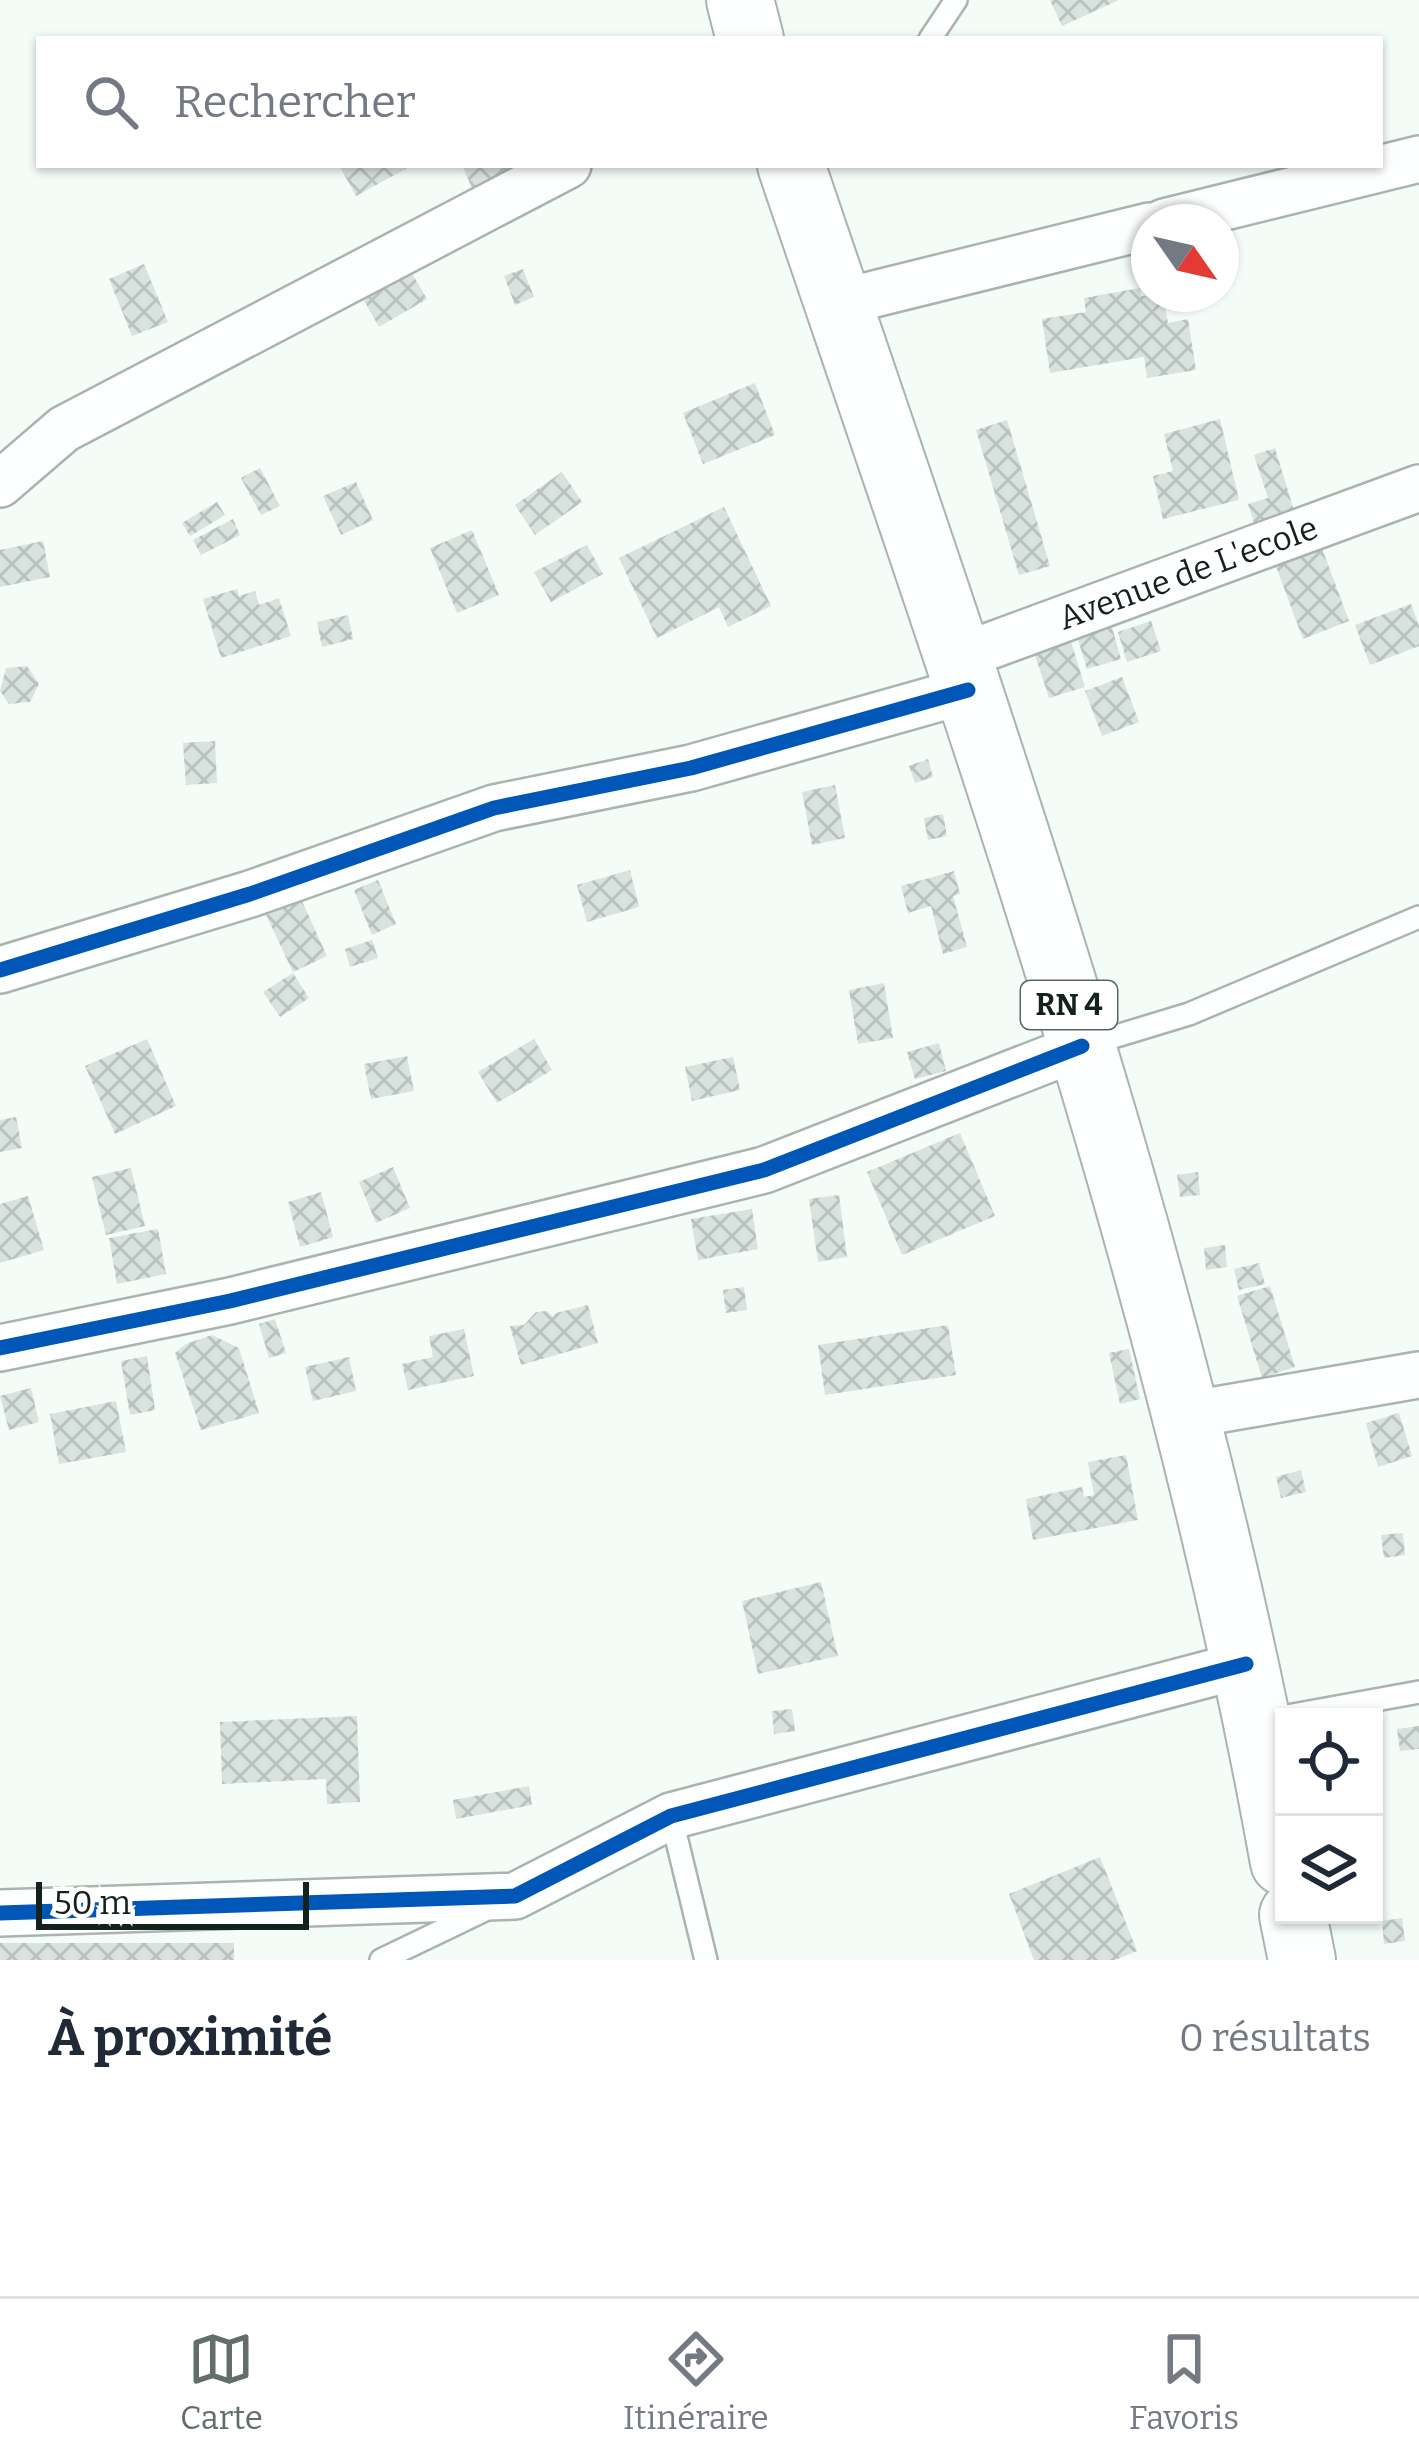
<!DOCTYPE html>
<html lang="fr">
<head>
<meta charset="utf-8">
<style>
	body { margin:0; font-family:Bitter,serif; background:#f6f6f7; color:#1f2937 }
	.controls { position:absolute; right:36px; bottom:36px; display:grid; overflow:hidden; border-radius:0px; box-shadow:0 3px 9px #0004 }
	.controls button { width:108px; height:108px; display:grid; place-items:center; padding:0; border:0; border-bottom:3px solid #e0e1e3; background:#fff; color:#1f2937; font:60px sans-serif }
	.compass { position:absolute; left:1131px; top:204px; width:108px; height:108px; border-radius:50%; background:#fff; box-shadow:0 3px 9px #0004; rotate:124deg }
	.scale { position:absolute; left:36px; bottom:30px; width:273px; box-sizing:border-box; padding-left:12px; border:6px solid #14221d; border-top:0; font-size:33px; line-height:42px; white-space:nowrap; color:#14221d; -webkit-text-stroke:9px #fff; paint-order:stroke }
	.list { margin:0; padding:0; list-style:none }
	h2 { display:flex; justify-content:space-between; align-items:center; height:156px; margin:0; padding:0 48px; font-size:51px }
	h2 small { font-size:39px; font-weight:400; color:#747a83 }
	.icon { flex:none; width:66px; height:66px; fill:none; stroke:currentColor; stroke-width:2; stroke-linecap:round; stroke-linejoin:round }
	.map { position:relative; flex:none; width:1419px; height:1960px; overflow:hidden }
	.search { position:absolute; background:#fff; box-shadow:0 3px 9px #0004; left:36px; right:36px; top:36px; height:132px; display:flex; align-items:center; gap:30px; box-sizing:border-box; padding:0 42px; border-radius:0px; color:#747a83; font-size:45px }
	.sheet { height:336px; background:#fff }
	nav { display:flex; justify-content:space-around; align-items:center; box-sizing:border-box; height:168px; border-top:3px solid #e0e1e3; background:#fff; font-size:33px; color:#747a83 }
	nav a { display:grid; justify-items:center; gap:6px }
	nav .on { color:#626e6a }
	.map>svg:first-child { display:block }
	.building { fill:url(#building-cross-hatch) }
	.lines { fill:none; stroke-linecap:round; stroke-linejoin:round }
	.service-casing { stroke:#a9b4af; stroke-width:26 }
	.minor-casing { stroke:#a9b4af; stroke-width:50 }
	.trunk-casing { stroke:#a9b4af; stroke-width:70 }
	.service { stroke:#fdfffe; stroke-width:21 }
	.minor { stroke:#fdfffe; stroke-width:45 }
	.trunk { stroke:#fdfffe; stroke-width:66 }
	.cycleway-casing { stroke:#fff; stroke-width:22 }
	.cycleway { stroke:#0057b8; stroke-width:15 }
	.labels { text-anchor:middle; dominant-baseline:central; stroke-width:9; stroke-linejoin:round; paint-order:stroke }
	.shield { fill:#fff; stroke:#5a6461; stroke-width:3 }
	.shield-label { font-size:30px; font-weight:bold; fill:#14221d }
	.street-label { font-size:33px; fill:#14221d; stroke:#fff }
</style>
</head>
<body>
<div class="map">
<svg width="1419" height="1960" viewBox="0 0 1419 1960">
	<defs>
		<pattern id="building-cross-hatch" width="8" height="8" patternUnits="userSpaceOnUse" patternTransform="scale(3)"><rect width="8" height="8" fill="#d8e3de"/><path d="M0 0l8 8M0 8l8-8" fill="none" stroke="#b8c2be"/></pattern>
	</defs>
	<rect width="100%" height="100%" fill="#f4fcf8"/>
	<!-- building -->
	<path class="building" d="M1050,0H1119L1062,26Z
		M339,165H413L356,196Z
		M462,165H521L474,193Z
		M144,264L168,322L132,336L109,279Z
		M523,269L534,297L515,305L504,276Z
		M410,270L427,299L379,327L362,297Z
		M1140,288L1141,296L1163,294L1168,323L1188,319L1196,370L1147,378L1144,357L1050,373L1042,319L1086,312L1084,298Z
		M755,383L775,435L703,464L683,413Z
		M1220,419L1239,500L1163,519L1153,476L1173,471L1164,434Z
		M1007,420L1050,566L1019,575L976,430Z
		M1275,448L1295,514L1255,526L1248,504L1268,498L1254,455Z
		M260,468L280,506L261,515L241,478Z
		M562,472L582,502L535,535L515,505Z
		M356,482L373,520L341,535L323,496Z
		M217,502L225,515L190,536L182,523Z
		M724,507L771,606L728,627L719,607L657,638L619,558Z
		M233,519L240,535L201,555L193,540Z
		M472,530L499,595L457,613L430,548Z
		M43,541L50,577L0,587V550Z
		M1320,543L1349,621L1303,639L1274,561Z
		M587,545L603,574L551,602L534,572Z
		M237,589L239,596L255,591L259,605L279,598L291,636L221,658L203,599Z
		M1411,604L1419,626V646L1370,665L1355,625Z
		M348,615L353,639L322,647L317,622Z
		M1110,620L1121,659L1087,669L1075,630Z
		M1151,621L1161,651L1127,662L1118,632Z
		M1069,635L1085,687L1049,698L1032,646Z
		M27,666L39,684L30,702L9,704L0,691L6,668Z
		M1122,677L1139,722L1102,736L1085,691Z
		M215,741L217,783L186,785L183,743Z
		M928,759L933,777L915,783L909,766Z
		M835,785L845,838L812,845L802,792Z
		M943,814L947,836L928,840L924,818Z
		M630,870L639,907L587,922L577,885Z
		M954,871L960,894L953,896L967,947L943,954L931,906L908,913L901,886Z
		M378,880L396,924L372,935L354,890Z
		M301,899L327,956L293,972L266,915Z
		M372,940L378,958L350,967L345,949Z
		M293,973L309,998L280,1017L263,992Z
		M884,983L893,1038L858,1044L849,990Z
		M147,1039L176,1106L115,1134L85,1066Z
		M534,1039L552,1070L497,1103L478,1072Z
		M939,1043L946,1071L915,1079L907,1052Z
		M407,1056L414,1091L371,1099L364,1064Z
		M733,1057L740,1090L692,1101L685,1067Z
		M16,1117L22,1148L0,1152V1120Z
		M960,1133L995,1216L902,1255L867,1172Z
		M393,1167L410,1208L376,1223L359,1182Z
		M131,1168L145,1226L106,1235L92,1177Z
		M1198,1172L1200,1195L1180,1197L1177,1175Z
		M321,1192L333,1237L300,1247L288,1202Z
		M839,1195L847,1257L818,1262L809,1199Z
		M28,1196L44,1250L0,1263V1204Z
		M752,1209L758,1249L698,1260L691,1219Z
		M158,1229L166,1274L117,1284L109,1238Z
		M1225,1245L1227,1267L1206,1270L1204,1248Z
		M1259,1263L1265,1284L1239,1290L1234,1269Z
		M1270,1286L1295,1367L1262,1378L1237,1296Z
		M744,1287L747,1310L726,1313L723,1290Z
		M588,1305L598,1343L521,1365L510,1326L524,1325L536,1312L547,1311L553,1317L556,1313Z
		M275,1319L286,1353L269,1358L259,1324Z
		M948,1325L956,1375L825,1395L818,1345Z
		M464,1329L474,1376L408,1390L402,1364L433,1357L429,1336Z
		M212,1335L239,1348L259,1413L201,1430L175,1353L186,1344Z
		M1129,1349L1140,1399L1120,1404L1109,1353Z
		M147,1356L155,1410L130,1415L121,1361Z
		M349,1357L356,1391L313,1401L305,1367Z
		M31,1388L39,1422L9,1430L0,1396Z
		M116,1401L126,1452L59,1464L50,1414Z
		M1399,1413L1412,1456L1378,1467L1366,1423Z
		M1126,1455L1138,1520L1033,1540L1026,1499L1082,1487L1084,1497L1094,1495L1088,1462Z
		M1301,1470L1306,1492L1281,1498L1276,1477Z
		M1403,1533L1405,1555L1384,1558L1381,1535Z
		M821,1582L838,1656L758,1674L742,1601Z
		M792,1709L795,1731L774,1734L772,1711Z
		M357,1716L360,1802L327,1804L326,1779L222,1784L220,1722Z
		M1419,1726V1749L1400,1751L1397,1729Z
		M529,1786L532,1805L456,1819L453,1800Z
		M1100,1857L1137,1951L1115,1960H1034L1009,1894Z
		M1402,1918L1405,1941L1384,1944L1382,1921Z
		M0,1943H234V1960H0Z"/>
	<g class="lines">
		<defs>
			<path id="service" d="M930,39L956,0
				M1090,1044L1189,1014L1419,917
				M1260,1721L1419,1692
				M671,1816L706,1960
				M381,1960L489,1908"/>
			<path id="minor" d="M1164,222L1419,159
				M838,303L1149,226
				M0,484L64,429L568,165
				M957,658L1419,488
				M0,970L250,894L494,808L691,768L968,690
				M0,1348L230,1301L764,1170L1082,1046
				M1187,1415L1419,1375
				M0,1913L515,1896L671,1816L1246,1664"/>
			<path id="trunk" d="M740,0L750,39
				M791,165C980,722 1180,1282 1284,1862
				M1293,1915L1302,1960"/>
		</defs>
		<!-- service casing -->
		<use href="#service" class="service-casing"/>
		<!-- minor casing -->
		<use href="#minor" class="minor-casing"/>
		<!-- trunk casing -->
		<use href="#trunk" class="trunk-casing"/>
		<!-- service -->
		<use href="#service" class="service"/>
		<!-- minor -->
		<use href="#minor" class="minor"/>
		<!-- trunk -->
		<use href="#trunk" class="trunk"/>
		<defs>
			<path id="cycleway" d="M0,970L250,894L494,808L691,768L968,690
				M0,1348L230,1301L764,1170L1082,1046
				M0,1913L515,1896L671,1816L1246,1664"/>
		</defs>
		<!-- cycleway casing -->
		<use href="#cycleway" class="cycleway-casing"/>
		<!-- cycleway -->
		<use href="#cycleway" class="cycleway"/>
	</g>
	<g class="labels">
		<!-- shield labels -->
		<rect class="shield" x="1021" y="981" width="96" height="48" rx="9"/>
		<g class="shield-label">
			<text x="1069" y="1005">RN 4</text>
		</g>
		<!-- street labels -->
		<g class="street-label">
			<text transform="translate(1188 573) rotate(-20)">Avenue de L'ecole</text>
		</g>
	</g>
</svg>
<div class="controls">
<button><svg class="icon" aria-label="locate" viewBox="0 0 24 24"><circle cx="12" cy="12" r="6"/><path d="M12 2v4M12 18v4M2 12h4M18 12h4"/></svg></button>
<button><svg class="icon" aria-label="layers" viewBox="0 0 24 24"><path d="M12 4l9 5-9 5-9-5zM3 14l9 5 9-5"/></svg></button>
</div>
<svg class="compass" viewBox="-18 -18 36 36"><path d="M0-13l5 13h-10z" fill="#e53935"/><path d="M0 13l5-13h-10z" fill="#747a83"/></svg>
<div class="scale">50 m</div>
<div class="search"><svg class="icon" aria-label="search" viewBox="0 0 24 24"><circle cx="10" cy="10" r="6"/><path d="M15 15l6 6"/></svg>Rechercher</div>
</div>
<section class="sheet">
<h2>À proximité<small>0 résultats</small></h2>
<ul class="list">
</ul>
</section>
<nav>
<a class="on"><svg class="icon" aria-label="map" viewBox="0 0 24 24"><path d="M3 6l6-2 6 2 6-2v14l-6 2-6-2-6 2zM9 4v14M15 6v14"/></svg>Carte</a>
<a><svg class="icon" aria-label="directions" viewBox="0 0 24 24"><path d="M12 3l9 9-9 9-9-9zM9 14v-3h6M13 9l2 2-2 2"/></svg>Itinéraire</a>
<a><svg class="icon" aria-label="saved" viewBox="0 0 24 24"><path d="M7 4h10v16l-5-4-5 4z"/></svg>Favoris</a>
</nav>
</body>
</html>
